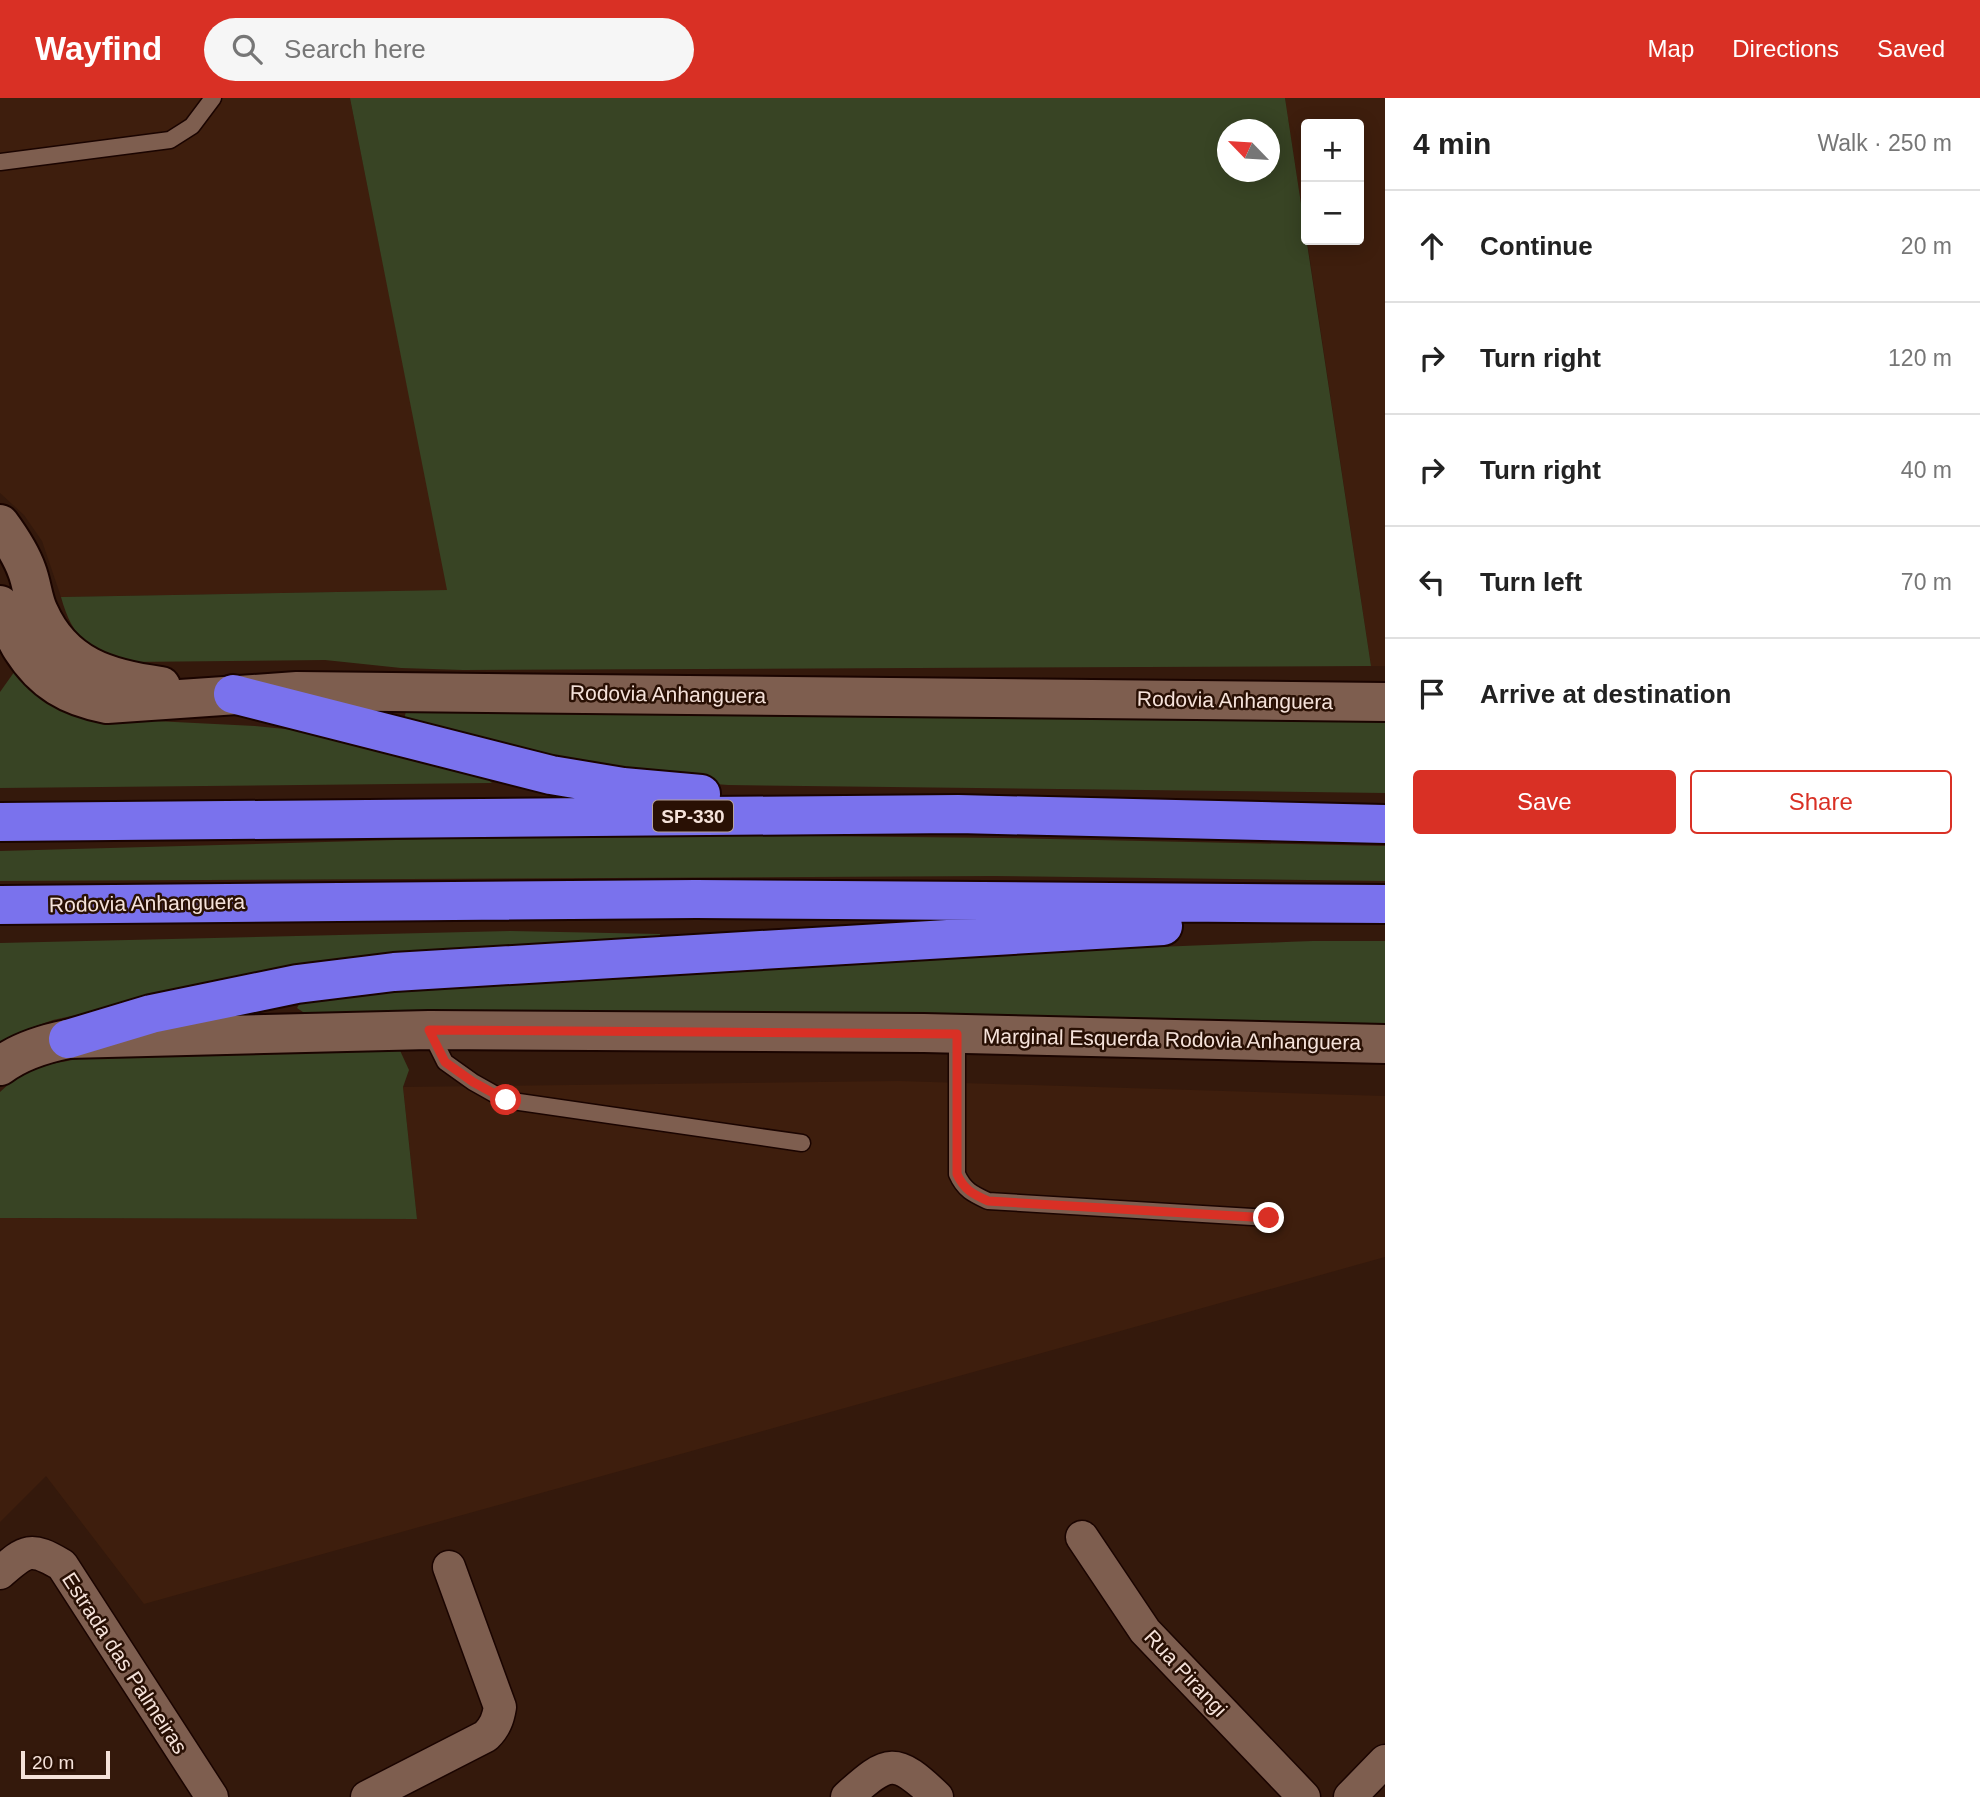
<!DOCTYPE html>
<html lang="en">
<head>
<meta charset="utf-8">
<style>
	body { margin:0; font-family:Arial,sans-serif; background:#f6f6f6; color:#222 }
	.controls { position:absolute; right:21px; top:21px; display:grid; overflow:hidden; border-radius:7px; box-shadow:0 4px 18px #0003 }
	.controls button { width:63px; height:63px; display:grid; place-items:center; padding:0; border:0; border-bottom:2px solid #e0e0e0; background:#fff; color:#222; font:35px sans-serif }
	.compass { position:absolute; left:1217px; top:21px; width:63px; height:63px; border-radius:50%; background:#fff; box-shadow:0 4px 18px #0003; rotate:295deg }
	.scale { position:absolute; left:21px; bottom:18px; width:89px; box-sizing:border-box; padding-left:7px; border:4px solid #f5e2da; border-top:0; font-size:19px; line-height:24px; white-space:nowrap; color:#f5e2da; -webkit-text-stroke:5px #291004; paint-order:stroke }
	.stop { position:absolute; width:21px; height:21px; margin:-16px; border:5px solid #d93025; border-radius:50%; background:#fff }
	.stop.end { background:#d93025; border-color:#fff; box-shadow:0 2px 7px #0008 }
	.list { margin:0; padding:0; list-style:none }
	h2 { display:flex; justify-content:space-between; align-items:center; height:91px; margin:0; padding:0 28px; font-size:30px }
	h2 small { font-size:23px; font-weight:400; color:#767676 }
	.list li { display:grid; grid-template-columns:46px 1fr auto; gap:21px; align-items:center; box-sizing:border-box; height:112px; padding:0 28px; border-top:2px solid #e0e0e0 }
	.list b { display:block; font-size:26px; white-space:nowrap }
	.list em { font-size:23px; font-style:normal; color:#767676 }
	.actions { display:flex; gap:14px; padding:21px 28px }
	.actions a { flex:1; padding:16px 0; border:2px solid #d93025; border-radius:7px; text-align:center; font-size:24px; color:#d93025 }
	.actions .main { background:#d93025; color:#fff }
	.icon { flex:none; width:38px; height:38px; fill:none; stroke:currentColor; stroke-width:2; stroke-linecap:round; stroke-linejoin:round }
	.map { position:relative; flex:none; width:1385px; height:1699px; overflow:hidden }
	header { display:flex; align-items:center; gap:42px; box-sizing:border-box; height:98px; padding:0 35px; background:#d93025; color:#fff }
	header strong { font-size:33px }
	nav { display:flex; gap:38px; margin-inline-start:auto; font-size:24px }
	.search { width:490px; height:63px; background:#f6f6f6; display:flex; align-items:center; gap:18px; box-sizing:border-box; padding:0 24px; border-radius:38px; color:#767676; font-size:26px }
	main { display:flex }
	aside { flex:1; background:#fff }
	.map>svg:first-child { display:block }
	.built { fill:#3e1e0d }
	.green { fill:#384424; fill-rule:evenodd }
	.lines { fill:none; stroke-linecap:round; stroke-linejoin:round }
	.service-casing { stroke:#1a0400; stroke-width:19 }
	.minor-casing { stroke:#1a0400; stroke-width:35 }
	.tertiary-casing { stroke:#1a0400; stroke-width:42 }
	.motorway-casing { stroke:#1a0400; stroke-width:42 }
	.service { stroke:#7e5e4f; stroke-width:16 }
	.minor { stroke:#7e5e4f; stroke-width:32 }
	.tertiary { stroke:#7e5e4f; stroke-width:38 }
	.motorway { stroke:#7a72ed; stroke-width:38 }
	.route { stroke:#d93025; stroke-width:9 }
	.labels { text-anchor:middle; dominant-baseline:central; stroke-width:5; stroke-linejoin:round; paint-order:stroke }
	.shield { fill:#291004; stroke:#b8a39a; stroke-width:2 }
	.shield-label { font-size:19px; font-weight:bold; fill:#f5e2da }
	.street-label { font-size:21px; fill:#f5e2da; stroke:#291004 }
</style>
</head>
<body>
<header>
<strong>Wayfind</strong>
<div class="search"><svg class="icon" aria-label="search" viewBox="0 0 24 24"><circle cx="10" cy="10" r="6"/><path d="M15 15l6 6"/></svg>Search here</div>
<nav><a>Map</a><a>Directions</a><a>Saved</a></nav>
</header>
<main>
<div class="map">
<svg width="1385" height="1699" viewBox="0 0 1385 1699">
	<rect width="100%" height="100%" fill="#34190c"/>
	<!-- built -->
	<path class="built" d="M0,0H350L448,492L61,499L42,443L24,417L0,395Z
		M1285,0H1385V568H1371L1307,142H1359V26H1306V138Z
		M899,983L1385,998V1159L144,1506L46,1378L0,1424V1120L417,1121L403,989Z"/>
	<!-- green -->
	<path class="green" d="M350,0H1285L1371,568L463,572L401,570L325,562L129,564C88,550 73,542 61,499L447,492ZM1227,32H1269V74H1227Z
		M17,570C41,602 55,613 95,620L255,628L305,633L484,678L492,685L0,690V594Z
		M406,613L1385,621V695L728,687L649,681L403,627Z
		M612,736L1003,740L1385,748V783L993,778L0,783V753Z
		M511,833L660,836L661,843L196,891L53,922L22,933L0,946V845Z
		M1313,843H1385V938L306,916L297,910L302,901C638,869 975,856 1313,843Z
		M397,946L409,972L403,989L417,1121L0,1120V994C27,968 49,966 85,960Z"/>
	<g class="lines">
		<defs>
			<path id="service" d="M0,64L170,42L192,28L213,0
				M430,934L445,964L473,984L505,1002L802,1045
				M957,936V1076C964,1092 973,1096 988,1103L1269,1120"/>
			<path id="minor" d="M1082,1439L1145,1533L1304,1699
				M0,1475C26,1452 30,1448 62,1467L212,1699
				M367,1699L486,1638C495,1629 498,1621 500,1609L449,1469
				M847,1699C889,1661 895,1659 937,1699
				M1350,1699L1385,1663"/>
			<path id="tertiary" d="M0,426C11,441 21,456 27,473C32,486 33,502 39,514C63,568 108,581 161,588
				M0,507C8,521 13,537 22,551C43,584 69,599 107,606L297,593L1385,604
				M0,968C20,953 43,946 68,941L429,932L924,935L1385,946"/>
			<path id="motorway" d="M233,596L551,677L623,689L701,696
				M0,724L958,716L1385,726
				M0,807L696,801L1385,806
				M68,941L151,916L297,886L394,874L1163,828"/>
		</defs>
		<!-- service casing -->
		<use href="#service" class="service-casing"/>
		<!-- minor casing -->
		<use href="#minor" class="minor-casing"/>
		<!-- tertiary casing -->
		<use href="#tertiary" class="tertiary-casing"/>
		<!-- motorway casing -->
		<use href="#motorway" class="motorway-casing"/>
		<!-- service -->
		<use href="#service" class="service"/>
		<!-- minor -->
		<use href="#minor" class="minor"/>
		<!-- tertiary -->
		<use href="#tertiary" class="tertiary"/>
		<!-- motorway -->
		<use href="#motorway" class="motorway"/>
	</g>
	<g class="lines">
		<!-- route -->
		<path class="route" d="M506,1002L473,984L445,964L429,932L957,936V1076C964,1092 973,1096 988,1103L1269,1120"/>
	</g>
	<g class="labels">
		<!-- shield labels -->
		<rect class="shield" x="653" y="702.5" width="80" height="31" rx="5"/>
		<g class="shield-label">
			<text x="693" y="718">SP-330</text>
		</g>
		<!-- street labels -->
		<g class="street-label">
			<text transform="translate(668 596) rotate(1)">Rodovia Anhanguera</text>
			<text transform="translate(1235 602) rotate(1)">Rodovia Anhanguera</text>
			<text transform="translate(147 805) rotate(-1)">Rodovia Anhanguera</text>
			<text transform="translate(1172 941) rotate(1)">Marginal Esquerda Rodovia Anhanguera</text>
			<text transform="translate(125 1565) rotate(57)">Estrada das Palmeiras</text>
			<text transform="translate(1186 1575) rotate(47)">Rua Pirangi</text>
		</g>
	</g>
</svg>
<div class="controls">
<button>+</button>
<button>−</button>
</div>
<svg class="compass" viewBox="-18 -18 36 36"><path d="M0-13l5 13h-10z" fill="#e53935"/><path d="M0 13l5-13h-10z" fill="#767676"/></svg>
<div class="scale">20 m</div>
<div class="stop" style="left:506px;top:1002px"></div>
<div class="stop end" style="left:1269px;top:1120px"></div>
</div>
<aside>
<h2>4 min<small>Walk · 250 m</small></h2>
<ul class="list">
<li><svg class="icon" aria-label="ahead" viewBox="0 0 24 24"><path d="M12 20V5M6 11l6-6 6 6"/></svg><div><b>Continue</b></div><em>20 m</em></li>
<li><svg class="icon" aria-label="right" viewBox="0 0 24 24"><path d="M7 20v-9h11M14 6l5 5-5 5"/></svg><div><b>Turn right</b></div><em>120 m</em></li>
<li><svg class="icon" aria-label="right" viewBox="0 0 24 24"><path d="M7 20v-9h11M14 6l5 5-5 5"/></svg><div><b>Turn right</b></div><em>40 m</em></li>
<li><svg class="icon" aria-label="left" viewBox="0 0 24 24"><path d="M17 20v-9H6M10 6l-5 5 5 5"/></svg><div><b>Turn left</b></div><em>70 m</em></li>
<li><svg class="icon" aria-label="arrive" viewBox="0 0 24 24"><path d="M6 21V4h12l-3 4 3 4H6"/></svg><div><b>Arrive at destination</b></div></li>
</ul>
<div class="actions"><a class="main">Save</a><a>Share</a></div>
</aside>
</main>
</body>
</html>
